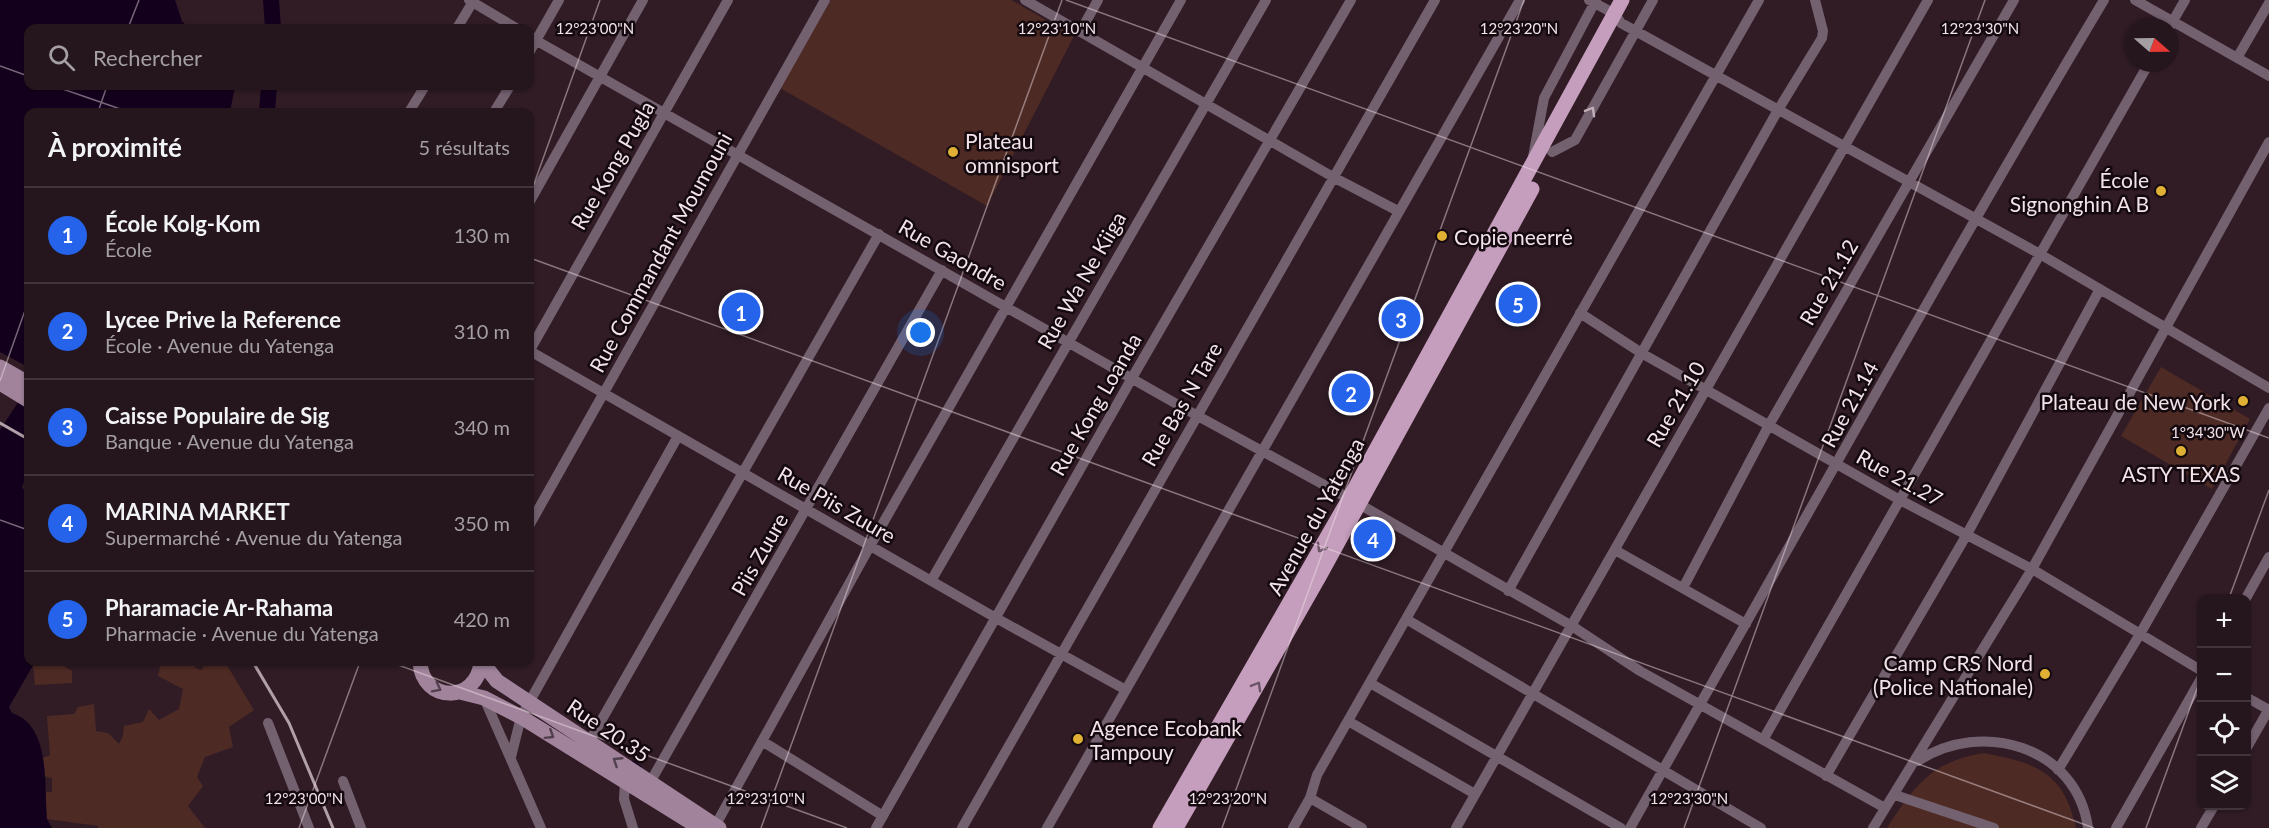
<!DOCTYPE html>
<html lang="fr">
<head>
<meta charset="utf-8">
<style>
	body { margin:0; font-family:Lato,sans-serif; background:#312229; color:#f1f3f6 }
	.controls { position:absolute; right:18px; bottom:18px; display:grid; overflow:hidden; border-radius:12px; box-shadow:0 2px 4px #0004 }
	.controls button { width:54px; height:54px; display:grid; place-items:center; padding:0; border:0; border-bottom:2px solid #42343b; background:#25151c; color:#f1f3f6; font:30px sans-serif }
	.compass { position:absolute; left:2125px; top:18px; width:54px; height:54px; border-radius:50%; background:#25151c; box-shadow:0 2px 4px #0004; rotate:110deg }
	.you { position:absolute; left:921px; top:333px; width:21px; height:21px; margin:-15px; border:4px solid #fff; border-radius:50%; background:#1a73e8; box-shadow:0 0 0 9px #1a73e833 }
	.badge { display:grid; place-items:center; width:39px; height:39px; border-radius:50%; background:#2563eb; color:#fff; font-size:20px; font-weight:700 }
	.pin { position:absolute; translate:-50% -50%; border:3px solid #fff; box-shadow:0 2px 6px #0006 }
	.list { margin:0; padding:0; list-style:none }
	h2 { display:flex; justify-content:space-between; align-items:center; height:78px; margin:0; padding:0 24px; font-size:26px }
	h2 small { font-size:20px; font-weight:400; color:#a39fa3 }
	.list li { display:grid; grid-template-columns:39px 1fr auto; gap:18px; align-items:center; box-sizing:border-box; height:96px; padding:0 24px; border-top:2px solid #42343b }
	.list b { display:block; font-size:22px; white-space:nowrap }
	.list p { margin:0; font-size:20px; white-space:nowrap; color:#a39fa3 }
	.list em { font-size:20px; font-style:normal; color:#a39fa3 }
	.icon { flex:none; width:33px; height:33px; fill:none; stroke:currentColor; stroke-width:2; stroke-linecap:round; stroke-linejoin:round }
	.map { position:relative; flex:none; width:2269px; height:828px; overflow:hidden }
	.search { position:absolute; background:#25151c; box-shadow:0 2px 4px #0004; left:24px; top:24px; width:510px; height:66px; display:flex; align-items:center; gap:15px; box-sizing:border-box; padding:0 21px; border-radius:12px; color:#a39fa3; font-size:22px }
	.panel { position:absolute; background:#25151c; box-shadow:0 2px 4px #0004; left:24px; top:108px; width:510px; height:558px; border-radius:12px }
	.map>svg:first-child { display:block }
	.green { fill:#4e2a24 }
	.water { fill:#13001d }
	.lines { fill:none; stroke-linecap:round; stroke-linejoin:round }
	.stream { stroke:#13001d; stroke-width:3 }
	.river { stroke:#13001d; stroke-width:16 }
	.street { stroke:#746170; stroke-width:10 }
	.secondary { stroke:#a1849c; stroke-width:15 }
	.primary { stroke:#c59ebd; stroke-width:15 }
	.rail { stroke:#b1a0a7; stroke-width:3 }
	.oneway { stroke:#c0afb9 }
	.oneway2 { stroke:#6c5466 }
	.oneway3 { stroke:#53404e }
	.ticks { fill:none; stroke:#f3e3e9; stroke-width:1.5; stroke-opacity:0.45 }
	.poi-dot { fill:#e0b034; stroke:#13090e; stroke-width:2 }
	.labels { text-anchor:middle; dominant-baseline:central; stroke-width:5; stroke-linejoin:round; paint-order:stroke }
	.poi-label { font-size:21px; fill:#f3e3e9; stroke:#13090e; text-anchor:start }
	.street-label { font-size:21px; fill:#f3e3e9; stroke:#13090e }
	.ticks-label { font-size:15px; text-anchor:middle; fill:#f3e3e9; stroke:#13090e; stroke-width:5; stroke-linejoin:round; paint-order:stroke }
</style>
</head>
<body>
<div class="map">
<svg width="2269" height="828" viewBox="0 0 2269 828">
	<rect width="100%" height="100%" fill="#311c25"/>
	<!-- green -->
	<path class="green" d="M831,0H1011L1074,36L987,206L780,88Z
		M2161,367L2250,419L2212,489L2121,436Z
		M57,662L72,671V683L35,685L33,664Z
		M161,662H196L195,668L201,670L208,662H225L254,710L229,727L233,747L205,757L197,777L203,786L188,806L205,828H98V826L47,819L44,792H52V778L43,776V758L50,755L47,716L74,714L78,707L94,704L96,731L108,733L119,744L123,736L124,726L143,722L149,709L159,720L179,709L183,689L158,676Z
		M1984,753C2036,763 2064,772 2076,828H1887C1914,786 1932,761 1984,753Z"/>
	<!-- water -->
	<path class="water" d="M0,0H175L182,21L189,28H28V86H235L230,112H28V367L0,352Z
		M28,387V473L22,487L28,496V662H35L9,707L12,713C51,725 44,785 47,819L52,828H0V430Z"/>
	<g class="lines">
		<!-- stream -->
		<path class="stream" d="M633,762L640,767"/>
		<!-- river -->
		<path class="river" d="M271,0L273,28
			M267,112L269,86"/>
		<!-- street -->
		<path class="street" d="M469,0L516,28
			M1025,0L1333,177L1398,211
			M1589,0L1615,14L1621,23L2038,253L2269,388
			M2135,0L2269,76
			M2170,26L2185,0
			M457,28L474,0
			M1080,32L1098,0
			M530,37L1196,415L1359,504L1572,626L1640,671L1885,808
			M530,51L559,0
			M2237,58L2269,3
			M409,112L425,86
			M494,112L510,86
			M1552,152L1575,140L1653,0
			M1533,157L1544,98L1596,0
			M530,201L643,0
			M1580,313L1643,354L1900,500L2032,569L2202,671
			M530,350L728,0
			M530,351L996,618L1126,690
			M530,524L825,0
			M1615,550L1746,624
			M931,581L1266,0
			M1683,588L1769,425L2014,0
			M1508,591L1778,110L1822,38L1823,31L1815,0
			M2246,598L2269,557
			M1406,619L1761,828
			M1370,683L1621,828
			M2246,697L2269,710
			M484,698L541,828
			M1348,721L1475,794
			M268,723L309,828
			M1763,740L2149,63
			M762,741L883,816
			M589,742L879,234
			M2246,749L2269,709
			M511,757L521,717L678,436
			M1918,761C1981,719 2077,746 2088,828
			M2058,770L2140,634L2269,408
			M1826,776L1966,536L2100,289
			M343,781L361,828
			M625,782L624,799L633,828
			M648,786L942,270
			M1895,795L1994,828
			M1310,798L1362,828
			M714,828L870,546L1181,0
			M876,828L1132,378L1351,0
			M962,828L1435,0
			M1047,828L1520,0
			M1293,828L1310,798L1317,775L1759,0
			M1456,828L1928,0
			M1630,828C1787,552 1941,273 2104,0
			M1873,828L2032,569L2269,142
			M2116,828L2202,677
			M2201,828L2214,806"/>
		<!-- secondary -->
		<path class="secondary" d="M0,367L28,383
			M0,383L28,400
			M420,662C422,703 477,704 481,662
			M482,662L497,681L719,828
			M460,692L484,698L521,717L700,828"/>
		<!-- primary -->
		<path class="primary" d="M1160,828L1349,499L1622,0
			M1176,828L1320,575L1532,189"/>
		<!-- rail -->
		<path class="rail" d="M0,423L28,439
			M253,662L289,723L333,828"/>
	</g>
	<!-- one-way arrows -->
	<defs><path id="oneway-chevron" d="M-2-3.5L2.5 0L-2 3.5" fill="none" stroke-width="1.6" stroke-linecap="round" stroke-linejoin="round" transform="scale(1.5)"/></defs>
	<use class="oneway" href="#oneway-chevron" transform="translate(1591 111) rotate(-60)"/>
	<g class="oneway2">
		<use href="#oneway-chevron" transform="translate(1321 548) rotate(120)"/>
		<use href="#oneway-chevron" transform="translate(1257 686) rotate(-60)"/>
	</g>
	<g class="oneway3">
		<use href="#oneway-chevron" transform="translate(437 688) rotate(27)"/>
		<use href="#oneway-chevron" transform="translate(550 735) rotate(32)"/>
		<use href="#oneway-chevron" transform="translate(617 761) rotate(-147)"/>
	</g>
	<!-- ticks -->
	<path class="ticks" d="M1066,0L2269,438M128,28L139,0M0,66L28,76M54,86L129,112M98,112L107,86M530,195L600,0M530,258L2094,828M0,381L28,302M0,520L28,530M2229,598L2269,490M390,662L847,828M299,828L360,662M761,828L1062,0M1222,828L1524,0M1684,828L1985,0M2146,828L2202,675"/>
	<!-- markers -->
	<g class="poi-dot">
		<circle cx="953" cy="152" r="6"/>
		<circle cx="2161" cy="191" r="6"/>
		<circle cx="1442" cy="236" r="6"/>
		<circle cx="2243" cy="401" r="6"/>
		<circle cx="2181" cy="451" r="6"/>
		<circle cx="2045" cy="674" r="6"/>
		<circle cx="1078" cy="739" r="6"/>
	</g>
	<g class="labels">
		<!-- poi labels -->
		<g class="poi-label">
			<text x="965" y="140">Plateau<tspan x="965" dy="24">omnisport</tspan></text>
			<text x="2149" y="179" text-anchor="end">École<tspan x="2149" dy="24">Signonghin A B</tspan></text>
			<text x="1454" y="236">Copie neerrė</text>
			<text x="2231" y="401" text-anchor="end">Plateau de New York</text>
			<text x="2181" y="473" text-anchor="middle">ASTY TEXAS</text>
			<text x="2033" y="662" text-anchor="end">Camp CRS Nord<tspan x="2033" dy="24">(Police Nationale)</tspan></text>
			<text x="1090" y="727">Agence Ecobank<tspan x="1090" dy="24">Tampouy</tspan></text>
		</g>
		<!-- street labels -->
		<g class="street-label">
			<text transform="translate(612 165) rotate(-60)">Rue Kong Pugla</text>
			<text transform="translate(660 252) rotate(-61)">Rue Commandant Moumouni</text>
			<text transform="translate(953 254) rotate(30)">Rue Gaondre</text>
			<text transform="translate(1081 280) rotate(-60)">Rue Wa Ne Kiiga</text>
			<text transform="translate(1828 282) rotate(-60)">Rue 21.12</text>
			<text transform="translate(1095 404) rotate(-60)">Rue Kong Loanda</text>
			<text transform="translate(1181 404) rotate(-60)">Rue Bas N Tare</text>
			<text transform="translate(1675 404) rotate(-60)">Rue 21.10</text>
			<text transform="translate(1849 404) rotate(-61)">Rue 21.14</text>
			<text transform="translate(1900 477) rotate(29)">Rue 21.27</text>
			<text transform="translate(837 504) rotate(30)">Rue Piis Zuure</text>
			<text transform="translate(1315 516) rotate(-61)">Avenue du Yatenga</text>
			<text transform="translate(759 554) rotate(-60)">Piis Zuure</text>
			<text transform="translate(609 730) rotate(34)">Rue 20.35</text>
		</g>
	</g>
	<g class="ticks-label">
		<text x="595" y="34">12°23'00"N</text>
		<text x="1057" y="34">12°23'10"N</text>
		<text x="1519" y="34">12°23'20"N</text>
		<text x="1980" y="34">12°23'30"N</text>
		<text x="2208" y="438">1°34'30"W</text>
		<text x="304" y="804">12°23'00"N</text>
		<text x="766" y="804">12°23'10"N</text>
		<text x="1228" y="804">12°23'20"N</text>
		<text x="1689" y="804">12°23'30"N</text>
	</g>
</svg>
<div class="controls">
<button>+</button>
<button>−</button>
<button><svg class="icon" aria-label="locate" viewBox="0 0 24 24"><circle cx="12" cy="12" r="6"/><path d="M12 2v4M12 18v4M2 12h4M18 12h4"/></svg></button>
<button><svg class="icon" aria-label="layers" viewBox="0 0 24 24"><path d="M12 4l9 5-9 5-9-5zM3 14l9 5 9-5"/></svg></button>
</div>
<svg class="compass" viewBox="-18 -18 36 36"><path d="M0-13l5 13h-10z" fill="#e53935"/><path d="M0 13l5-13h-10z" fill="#a39fa3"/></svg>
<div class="you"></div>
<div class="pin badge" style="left:741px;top:312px">1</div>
<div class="pin badge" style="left:1351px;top:393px">2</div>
<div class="pin badge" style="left:1401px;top:319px">3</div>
<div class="pin badge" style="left:1373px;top:539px">4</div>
<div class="pin badge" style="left:1518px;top:304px">5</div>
<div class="search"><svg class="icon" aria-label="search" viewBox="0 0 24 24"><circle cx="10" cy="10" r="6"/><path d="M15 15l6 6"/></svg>Rechercher</div>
<section class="panel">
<h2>À proximité<small>5 résultats</small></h2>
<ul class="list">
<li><span class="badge">1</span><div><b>École Kolg-Kom</b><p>École</p></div><em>130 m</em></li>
<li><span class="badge">2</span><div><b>Lycee Prive la Reference</b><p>École · Avenue du Yatenga</p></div><em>310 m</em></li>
<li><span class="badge">3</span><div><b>Caisse Populaire de Sig</b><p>Banque · Avenue du Yatenga</p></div><em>340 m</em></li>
<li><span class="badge">4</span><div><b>MARINA MARKET</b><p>Supermarché · Avenue du Yatenga</p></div><em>350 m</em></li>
<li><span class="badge">5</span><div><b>Pharamacie Ar-Rahama</b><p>Pharmacie · Avenue du Yatenga</p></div><em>420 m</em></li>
</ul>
</section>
</div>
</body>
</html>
